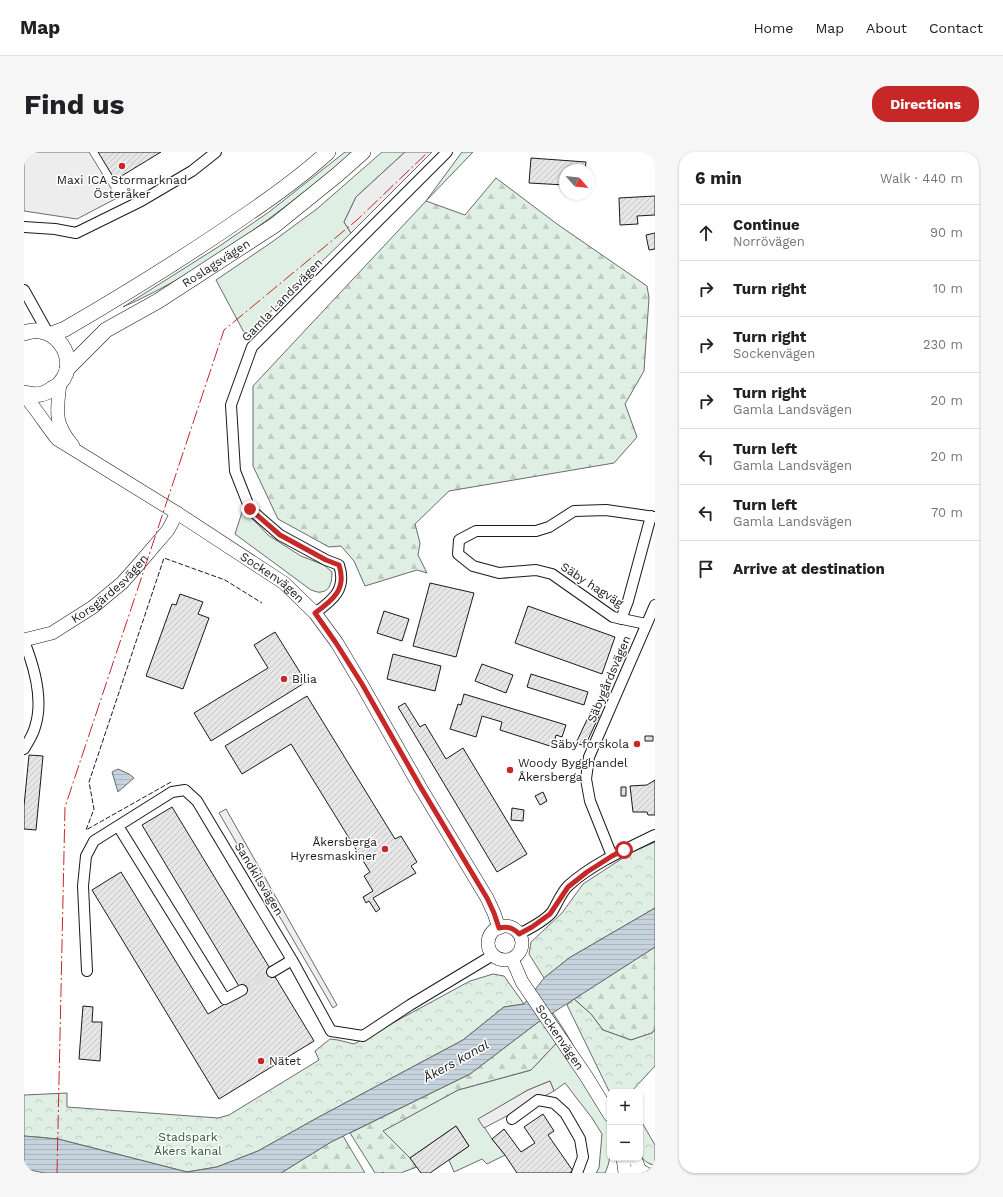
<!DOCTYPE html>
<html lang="en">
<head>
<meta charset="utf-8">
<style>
	body { margin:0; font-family:"Work Sans",sans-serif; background:#f6f6f6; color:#202124 }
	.controls { position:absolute; right:12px; bottom:12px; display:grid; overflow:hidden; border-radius:8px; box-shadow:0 1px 3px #0004 }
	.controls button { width:36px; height:36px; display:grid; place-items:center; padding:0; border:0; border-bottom:1px solid #e0e0e0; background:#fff; color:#202124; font:20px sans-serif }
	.compass { position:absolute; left:535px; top:12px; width:36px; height:36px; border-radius:50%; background:#fff; box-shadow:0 1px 3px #0004; rotate:117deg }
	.stop { position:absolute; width:12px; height:12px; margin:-9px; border:3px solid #c62828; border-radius:50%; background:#fff }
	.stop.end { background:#c62828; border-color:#fff; box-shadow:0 1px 4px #0008 }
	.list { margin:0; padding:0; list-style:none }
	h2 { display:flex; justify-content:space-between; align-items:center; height:52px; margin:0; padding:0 16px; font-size:17px }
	h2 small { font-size:13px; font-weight:400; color:#757577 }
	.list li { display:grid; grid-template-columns:26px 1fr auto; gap:12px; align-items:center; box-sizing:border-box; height:56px; padding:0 16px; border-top:1px solid #e0e0e0 }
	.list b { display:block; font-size:15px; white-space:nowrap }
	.list p { margin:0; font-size:13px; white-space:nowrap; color:#757577 }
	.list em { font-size:13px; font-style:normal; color:#757577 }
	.icon { flex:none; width:22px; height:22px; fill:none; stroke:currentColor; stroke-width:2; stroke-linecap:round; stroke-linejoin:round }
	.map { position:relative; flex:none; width:631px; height:1021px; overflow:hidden; border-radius:16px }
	header { display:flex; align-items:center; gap:24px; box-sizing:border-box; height:56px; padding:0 20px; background:#fff; border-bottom:1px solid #e0e0e0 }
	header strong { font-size:19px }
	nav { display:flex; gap:22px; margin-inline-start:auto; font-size:14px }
	.intro { display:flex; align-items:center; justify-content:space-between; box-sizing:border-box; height:96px; padding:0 24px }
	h1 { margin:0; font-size:28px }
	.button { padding:10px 18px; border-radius:16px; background:#c62828; color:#fff; font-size:14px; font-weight:700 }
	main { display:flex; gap:24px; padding:0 24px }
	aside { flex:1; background:#fff; border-radius:16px; box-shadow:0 1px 3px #0004 }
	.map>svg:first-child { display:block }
	.grass { fill:#e0efe3; stroke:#6a6a6a }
	.forest { fill:url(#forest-firs); stroke:#6a6a6a }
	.park { fill:url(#park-crowns); stroke:#6a6a6a }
	.parking { fill:#ededed; stroke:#6a6a6a }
	.water { fill:url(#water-rules); stroke:#6a6a6a }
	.building { fill:url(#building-hatch); stroke:#1a1a1a }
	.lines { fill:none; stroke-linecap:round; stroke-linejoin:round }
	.street-tunnel { stroke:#ddd; stroke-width:10; stroke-dasharray:10 5; stroke-linecap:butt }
	.street-casing { stroke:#1a1a1a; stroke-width:12 }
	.secondary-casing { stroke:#1a1a1a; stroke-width:14 }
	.primary-casing { stroke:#1a1a1a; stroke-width:16 }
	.street { stroke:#fff; stroke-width:10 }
	.secondary { stroke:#fff; stroke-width:13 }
	.primary { stroke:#fff; stroke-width:15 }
	.fence { stroke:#1a1a1a; stroke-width:1; stroke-dasharray:5 2; stroke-linecap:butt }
	.power { stroke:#c62828; stroke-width:1; stroke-dasharray:14 3 2 3; stroke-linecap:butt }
	.route { stroke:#c62828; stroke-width:5 }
	.poi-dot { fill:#c62828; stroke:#fff; stroke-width:1.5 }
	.labels { text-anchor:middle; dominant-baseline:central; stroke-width:3; stroke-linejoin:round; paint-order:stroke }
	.poi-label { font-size:12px; fill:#1a1a1a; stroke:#fff; text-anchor:start }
	.street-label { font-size:12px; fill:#1a1a1a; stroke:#fff }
	.park-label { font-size:12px; fill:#2b5a34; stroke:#fff }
	.water-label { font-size:13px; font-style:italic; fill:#1a1a1a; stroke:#fff }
</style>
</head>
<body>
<header>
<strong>Map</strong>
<nav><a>Home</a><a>Map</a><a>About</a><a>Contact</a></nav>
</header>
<div class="intro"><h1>Find us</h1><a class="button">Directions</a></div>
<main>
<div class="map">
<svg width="631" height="1021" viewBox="0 0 631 1021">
	<defs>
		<pattern id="forest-firs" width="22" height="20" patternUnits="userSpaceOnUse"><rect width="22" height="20" fill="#e0efe3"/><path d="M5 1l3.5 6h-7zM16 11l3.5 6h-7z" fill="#c0ccc2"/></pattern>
		<pattern id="park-crowns" width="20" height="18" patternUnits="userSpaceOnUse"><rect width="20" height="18" fill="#e0efe3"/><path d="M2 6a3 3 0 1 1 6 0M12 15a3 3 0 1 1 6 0" fill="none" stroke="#c0ccc2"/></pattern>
		<pattern id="water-rules" width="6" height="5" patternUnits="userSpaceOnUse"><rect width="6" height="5" fill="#c6d2dc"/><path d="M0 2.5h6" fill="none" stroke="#aab4bc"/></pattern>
		<pattern id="building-hatch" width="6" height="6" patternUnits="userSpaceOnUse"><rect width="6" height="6" fill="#e6e6e6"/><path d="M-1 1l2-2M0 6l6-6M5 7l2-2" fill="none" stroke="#c5c5c5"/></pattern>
	</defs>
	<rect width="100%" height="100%" fill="#fff"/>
	<!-- grass -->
	<path class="grass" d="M321,0H330C258,58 185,117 99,155L194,95L245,60Z
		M358,0H381L332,45L320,70L327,81L238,168L224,188L192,128L248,90L294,56Z
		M438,0H449L402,49Z
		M219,357L244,383L277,404L300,413L308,420C308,428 307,439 297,440C295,441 290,439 287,438L211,382Z
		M542,881C563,917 601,980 581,1021H572L575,1016L578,982L568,966L541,931L530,939L526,929L504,938L455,967L468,987L481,1003L463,1012L458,1007L430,1020L425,1008L445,994L432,974L386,1006L358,979L434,938L507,918Z"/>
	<!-- forest -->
	<path class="forest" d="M472,26L533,72L623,134L625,146L620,219L601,252L613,285L590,311L425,339L391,372L396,391L394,403L403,421L393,418L341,434L330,409L317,394L305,395L254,367L229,314V234L402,49L441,63Z
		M631,795V877L628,881L607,888L579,878L567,862L550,847Z
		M529,861L542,881L507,918L434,938L359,979L386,1006L393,1015L379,1020L378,1021H360L359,1020L358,1021H351L326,981L446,922L513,871Z
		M319,984L341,1021H257L307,990Z"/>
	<!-- park -->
	<path class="park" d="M631,690V756L545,806L520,826L505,802L507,790L538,761L559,732L608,700Z
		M469,822L480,824L500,852L480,855L439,888L293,966L234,999L193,1015L163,1020L34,987L0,984V943L43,941V955L194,966L205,963L295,908L291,899L306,887L314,888L330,892L446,829Z
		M550,847L567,862L579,878L607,888L628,881L631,877V914L607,940H586V941L543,853Z
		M616,967L631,993V1012L629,1013C625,1012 621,1009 618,1006C613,998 616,977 616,967Z"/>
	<!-- parking -->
	<path class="parking" d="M0,0H65L93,46L53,67L0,59Z
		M381,0H408L327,81L320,70L332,45Z
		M202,657L313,853L309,856L195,661Z
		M526,929L530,939L460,976L454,967L504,938Z"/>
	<!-- water -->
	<path class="water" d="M94,617L105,622L110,626L94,640L88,620Z
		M631,756V795L513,871L446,922L307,990L257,1021H21L0,1017V984L34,987L163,1020L193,1015L234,999L293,966L439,888L480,855L500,852L520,826L545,806Z"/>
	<!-- building -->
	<path class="building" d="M74,0H137L91,28Z
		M507,6L562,10L561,18H541V33L505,31Z
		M631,44V63L613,64L614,72L596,73L595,46Z
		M631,81V97L625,98L622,83Z
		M406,431L450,441L432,505L389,494Z
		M156,442L179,450L174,462L185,466L159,537L122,524L148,452L152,453Z
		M504,454L591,485L578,522L491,491Z
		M360,459L385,467L378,489L353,481Z
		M251,480L282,530L187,589L170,561L244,516L230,493Z
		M369,502L417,514L411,539L363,527Z
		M458,512L489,523L482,541L451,529Z
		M507,522L564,540L560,553L503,535Z
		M440,542L542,573L538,585L532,583L529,595L476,578L478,570L458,564L452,585L426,577L434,552L437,553Z
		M283,544L371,687L377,684L393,710L387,714L392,721L349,746L356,757L352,760L345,749L342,751L339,745L349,739L340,724L346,720L267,592L218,622L201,594Z
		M381,551L396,575L401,572L422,607L439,596L503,702L473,720L374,555Z
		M568,557L576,562L561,594L552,591Z
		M621,584H629V589H621Z
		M5,603L19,604L12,678L0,677V654Z
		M631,628V663H624L623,660H609L606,634L623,633Z
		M597,635H602V644H597Z
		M519,640L523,649L516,653L511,644Z
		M148,655L290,889L195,947L68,738L97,720L184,862L219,841L118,673Z
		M488,656L500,658L499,669L487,668Z
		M59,854L69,855L68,870H78L76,909L55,907Z
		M519,962L530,979L524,983L549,1019L545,1021H493L481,1003L468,987L480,977L497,1000L511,991L500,975Z
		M432,974L445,994L406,1021H397L386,1006Z"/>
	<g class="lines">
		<!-- street-tunnel -->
		<path class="street-tunnel" d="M218,838L248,820"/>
		<defs>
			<path id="street" d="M0,75L31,77L52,81L117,49L168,19L192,0
				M0,138L24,181
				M291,461C309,448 323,437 315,413L302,408L256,383L226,357L211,319L207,253L228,195L423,0
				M597,467L604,449L627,364
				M622,472L589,465L528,422L512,418L475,421L449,414L434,402L435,388L452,379H512L525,375L550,359L582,358L631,365
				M0,489C10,514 20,548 11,575C9,583 4,590 0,597
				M94,674L201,847L218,838
				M588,704L566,649L562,627L565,605L631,453
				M495,782C505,777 521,769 528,760C533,752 537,741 544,734C568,712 602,697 631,683
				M63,819L59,734L62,704L70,689L148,640L161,638L173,649L268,808L307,879L339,884L386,853L469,803
				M248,820L268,808
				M488,967L514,948L530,951L541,961L548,973L556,987L559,1005L553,1021
				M629,1021L631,1020"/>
			<g id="secondary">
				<path d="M36,231C33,259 29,270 49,294"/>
				<path id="s1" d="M0,243C12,257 22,273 33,287L153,361L260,431L291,461L313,491L338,533L396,635L463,746L470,761L475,776"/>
				<path id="s2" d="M0,488L28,481L69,455L98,431L114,413L144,378L153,361"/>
				<circle cx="481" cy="791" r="17"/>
				<path id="s3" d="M488,807L498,830L562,924L586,963"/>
				<path d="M599,1006L601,1021"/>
				<path d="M611,1006L616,1019"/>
				<path d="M608,1021L616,1019L621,1021"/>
			</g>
			<g id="primary">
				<path d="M0,181C31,169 57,208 36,231C35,233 31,235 29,236C21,243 10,244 0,241"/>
				<path d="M28,182L41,177C103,141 163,104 222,63C250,44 279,23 304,0"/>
				<path id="s4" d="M43,217L82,178L134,149L251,73L313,23L339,0"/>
			</g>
		</defs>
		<!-- street casing -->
		<use href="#street" class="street-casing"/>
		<!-- secondary casing -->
		<use href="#secondary" class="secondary-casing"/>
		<!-- primary casing -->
		<use href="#primary" class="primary-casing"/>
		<!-- street -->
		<use href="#street" class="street"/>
		<!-- secondary -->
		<use href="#secondary" class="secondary"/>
		<!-- primary -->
		<use href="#primary" class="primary"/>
		<!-- fence -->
		<path class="fence" d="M147,630L62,678L70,657L65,630L140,406L201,428L238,451"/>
		<!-- power -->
		<path class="power" d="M33,1021L41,655L200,178L333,68L404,0"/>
	</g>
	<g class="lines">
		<!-- route -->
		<path class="route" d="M226,357L256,383L302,408L315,413C323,437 309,448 291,461L312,491L338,532L396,634L463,746L470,761L475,776C483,774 490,776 495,782L508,775L526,762L544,735L563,720L588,704L600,698"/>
	</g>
	<!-- markers -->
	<g class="poi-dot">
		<circle cx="98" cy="14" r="4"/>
		<circle cx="260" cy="527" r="4"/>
		<circle cx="613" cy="592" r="4"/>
		<circle cx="486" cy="618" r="4"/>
		<circle cx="361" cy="697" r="4"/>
		<circle cx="237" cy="909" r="4"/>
	</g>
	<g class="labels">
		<!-- poi labels -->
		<g class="poi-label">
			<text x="98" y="28" text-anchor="middle">Maxi ICA Stormarknad<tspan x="98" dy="14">Österåker</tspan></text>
			<text x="268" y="527">Bilia</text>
			<text x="605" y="592" text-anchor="end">Säby forskola</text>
			<text x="494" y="611">Woody Bygghandel<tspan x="494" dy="14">Åkersberga</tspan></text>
			<text x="353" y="690" text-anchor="end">Åkersberga<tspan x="353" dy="14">Hyresmaskiner</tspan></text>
			<text x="245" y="909">Nätet</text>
		</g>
		<!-- street labels -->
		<g class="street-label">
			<text stroke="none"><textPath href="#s4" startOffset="184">Roslagsvägen</textPath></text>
			<text transform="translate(258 148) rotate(-46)">Gamla Landsvägen</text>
			<text stroke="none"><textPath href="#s1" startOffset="311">Sockenvägen</textPath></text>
			<text transform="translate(568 433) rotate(33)">Säby hagväg</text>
			<text stroke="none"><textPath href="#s2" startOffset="102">Korsgärdesvägen</textPath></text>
			<text transform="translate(585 527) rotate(-67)">Säbygårdsvägen</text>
			<text transform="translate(235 727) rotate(59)">Sandkilsvägen</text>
			<text stroke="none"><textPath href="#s3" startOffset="92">Sockenvägen</textPath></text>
		</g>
		<!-- park labels -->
		<g class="park-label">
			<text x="164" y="985">Stadspark<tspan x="164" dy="14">Åkers kanal</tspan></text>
		</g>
		<!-- water labels -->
		<g class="water-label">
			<text transform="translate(432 909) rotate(-29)">Åkers kanal</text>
		</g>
	</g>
</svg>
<div class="controls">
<button>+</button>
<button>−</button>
</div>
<svg class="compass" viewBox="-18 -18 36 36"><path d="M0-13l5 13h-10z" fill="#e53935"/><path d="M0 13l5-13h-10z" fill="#757577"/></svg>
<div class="stop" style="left:600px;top:698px"></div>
<div class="stop end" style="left:226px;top:357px"></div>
</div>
<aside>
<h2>6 min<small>Walk · 440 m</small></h2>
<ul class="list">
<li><svg class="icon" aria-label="ahead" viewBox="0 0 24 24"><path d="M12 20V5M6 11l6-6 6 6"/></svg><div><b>Continue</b><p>Norrövägen</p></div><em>90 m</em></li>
<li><svg class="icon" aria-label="right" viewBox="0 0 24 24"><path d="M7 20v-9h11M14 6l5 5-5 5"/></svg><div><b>Turn right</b></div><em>10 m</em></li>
<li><svg class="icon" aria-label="right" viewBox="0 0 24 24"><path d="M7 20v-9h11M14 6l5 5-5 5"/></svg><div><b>Turn right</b><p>Sockenvägen</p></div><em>230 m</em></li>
<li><svg class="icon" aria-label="right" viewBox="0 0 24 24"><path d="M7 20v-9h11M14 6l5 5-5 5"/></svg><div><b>Turn right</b><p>Gamla Landsvägen</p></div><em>20 m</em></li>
<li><svg class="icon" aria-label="left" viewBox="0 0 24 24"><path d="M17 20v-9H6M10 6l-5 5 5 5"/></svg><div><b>Turn left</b><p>Gamla Landsvägen</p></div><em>20 m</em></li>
<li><svg class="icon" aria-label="left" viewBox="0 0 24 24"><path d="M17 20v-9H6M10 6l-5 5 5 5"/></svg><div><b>Turn left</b><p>Gamla Landsvägen</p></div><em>70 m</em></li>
<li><svg class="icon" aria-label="arrive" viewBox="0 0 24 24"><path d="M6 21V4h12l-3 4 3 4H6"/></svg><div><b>Arrive at destination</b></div></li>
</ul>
</aside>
</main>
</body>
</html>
